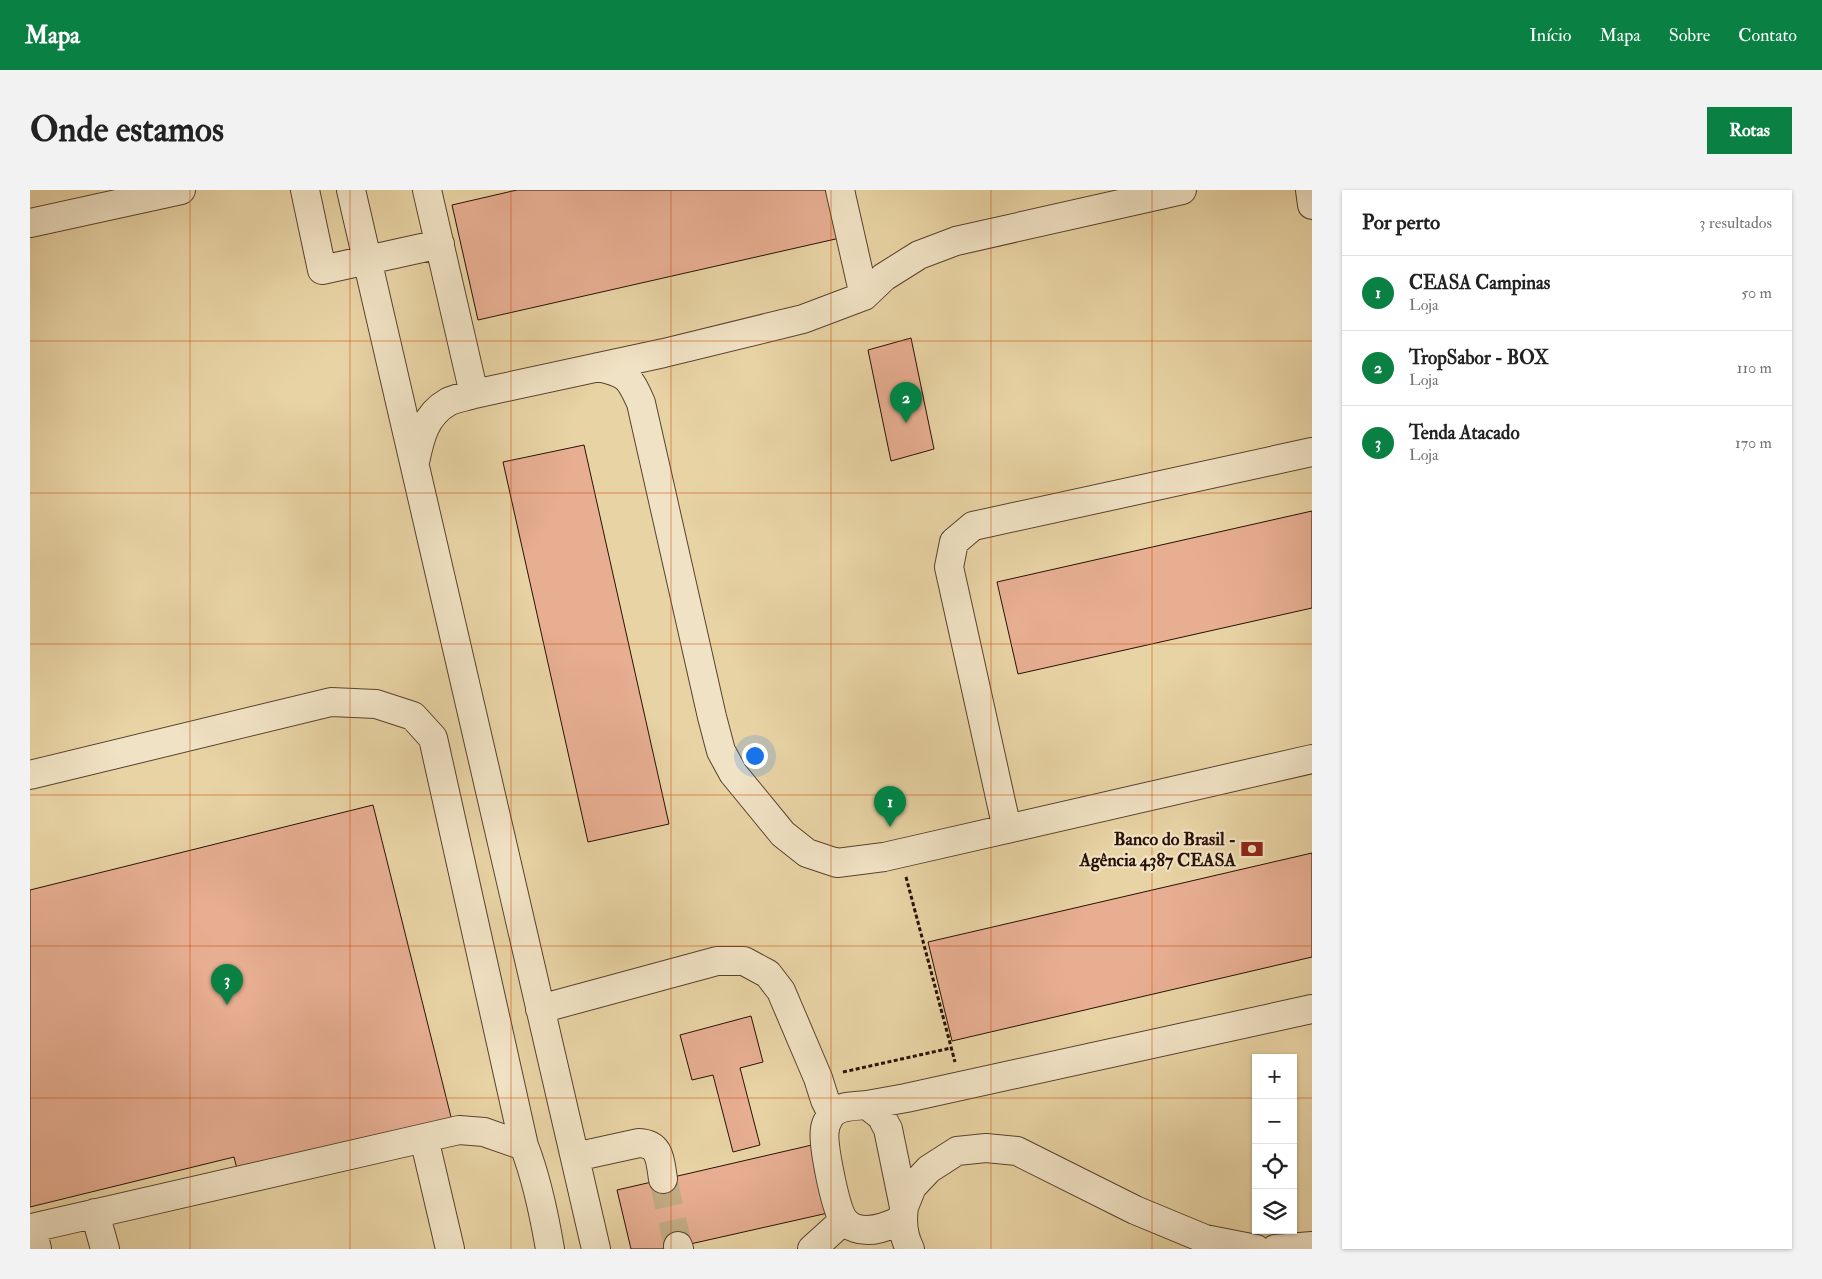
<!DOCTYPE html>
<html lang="pt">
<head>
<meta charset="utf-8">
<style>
	body { margin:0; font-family:"IM FELL Double Pica",serif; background:#f2f2f2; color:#222 }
	.controls { position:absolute; right:15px; bottom:15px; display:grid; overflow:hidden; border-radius:0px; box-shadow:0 1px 4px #0004 }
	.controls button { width:45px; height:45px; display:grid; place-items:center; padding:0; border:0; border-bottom:1px solid #e0e0e0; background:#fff; color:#222; font:25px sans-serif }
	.you { position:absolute; left:724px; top:565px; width:18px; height:18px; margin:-12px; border:4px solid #fff; border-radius:50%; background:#1a73e8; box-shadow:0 0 0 8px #1a73e833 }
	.badge { display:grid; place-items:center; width:32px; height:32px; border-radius:50%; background:#0b8043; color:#fff; font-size:16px; font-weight:700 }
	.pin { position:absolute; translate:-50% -41px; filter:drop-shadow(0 1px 2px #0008) }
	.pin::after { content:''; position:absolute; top:26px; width:18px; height:15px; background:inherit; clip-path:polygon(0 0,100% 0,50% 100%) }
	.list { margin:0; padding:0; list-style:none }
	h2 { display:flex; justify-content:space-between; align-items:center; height:65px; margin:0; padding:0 20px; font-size:21px }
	h2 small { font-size:16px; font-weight:400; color:#767676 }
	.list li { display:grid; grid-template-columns:32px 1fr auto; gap:15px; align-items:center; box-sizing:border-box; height:75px; padding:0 20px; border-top:1px solid #e0e0e0 }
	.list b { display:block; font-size:19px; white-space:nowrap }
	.list p { margin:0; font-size:16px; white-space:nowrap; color:#767676 }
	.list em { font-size:16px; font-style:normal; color:#767676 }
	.icon { flex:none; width:28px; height:28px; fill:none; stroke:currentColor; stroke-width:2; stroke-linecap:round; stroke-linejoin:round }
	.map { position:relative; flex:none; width:1282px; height:1059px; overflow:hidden; border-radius:0px }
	header { display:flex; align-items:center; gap:30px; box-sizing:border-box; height:70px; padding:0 25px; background:#0b8043; color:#fff }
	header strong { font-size:24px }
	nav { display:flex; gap:28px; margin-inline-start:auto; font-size:18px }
	.intro { display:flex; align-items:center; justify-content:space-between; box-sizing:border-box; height:120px; padding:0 30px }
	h1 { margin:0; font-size:35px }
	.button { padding:12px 22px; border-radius:0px; background:#0b8043; color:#fff; font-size:18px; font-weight:700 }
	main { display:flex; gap:30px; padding:0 30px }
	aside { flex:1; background:#fff; border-radius:0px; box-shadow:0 1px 4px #0004 }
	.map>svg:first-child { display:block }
	.building { fill:#e7ae92; stroke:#291106 }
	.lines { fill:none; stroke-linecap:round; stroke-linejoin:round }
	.minor-tunnel { stroke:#c2ac84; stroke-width:28; stroke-dasharray:28 14; stroke-linecap:butt }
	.minor-casing { stroke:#59422e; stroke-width:30 }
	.path { stroke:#291106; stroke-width:3; stroke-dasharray:4 2.5; stroke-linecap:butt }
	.minor { stroke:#f0e2c4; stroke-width:28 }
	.grid { fill:none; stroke:#cb4e0b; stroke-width:1; stroke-opacity:0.55 }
	.labels { text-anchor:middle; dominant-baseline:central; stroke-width:4.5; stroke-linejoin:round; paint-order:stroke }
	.poi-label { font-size:18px; font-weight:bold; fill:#291106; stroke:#f0e2c4; text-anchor:end }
</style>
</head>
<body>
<header>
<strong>Mapa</strong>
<nav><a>Início</a><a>Mapa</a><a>Sobre</a><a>Contato</a></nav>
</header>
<div class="intro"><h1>Onde estamos</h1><a class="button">Rotas</a></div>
<main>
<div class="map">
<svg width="1282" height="1059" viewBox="0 0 1282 1059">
	<rect width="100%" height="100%" fill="#e8d3a4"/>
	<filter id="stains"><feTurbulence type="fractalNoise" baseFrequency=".004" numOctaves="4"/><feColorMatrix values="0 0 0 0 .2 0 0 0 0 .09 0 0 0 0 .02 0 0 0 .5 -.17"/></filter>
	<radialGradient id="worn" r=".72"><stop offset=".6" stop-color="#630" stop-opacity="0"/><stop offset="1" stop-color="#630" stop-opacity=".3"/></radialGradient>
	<!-- building -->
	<path class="building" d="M487,0H799L810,48L448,130L422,15Z
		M881,148L904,259L861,271L838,160Z
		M554,255L639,634L558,652L473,272Z
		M1282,321V418L988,484L967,392Z
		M343,615L422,931L208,983L204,967L0,1017V700Z
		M1282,663V767L922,851L898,752Z
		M721,826L733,872L710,878L730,955L703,962L683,885L662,890L650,845Z
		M782,955L798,1023L638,1059H601L587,1000Z"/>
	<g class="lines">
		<!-- minor-tunnel -->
		<path class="minor-tunnel" d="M633,989L648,1056"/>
		<defs>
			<path id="minor" d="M275,0L292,80L410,54
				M321,0L566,1059
				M397,0L444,204
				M810,0L834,106
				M1280,0L1282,15
				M0,33L151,0
				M568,177C597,184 599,186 611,213L682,527L691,561L703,583L753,644L777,663L807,673L854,667L1282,569
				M385,272C390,248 395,225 418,212C425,208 436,207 444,204L634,163L773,129L834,106L854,87L889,65L926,51L1152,0
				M0,585L301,512L346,514L383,526L403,548L494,956
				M977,639L919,377L924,352L943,336L1282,262
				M510,819L687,771H714L738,784L751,801L788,888L795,910L802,924
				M837,915L876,908L1282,819
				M394,948L420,1059
				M545,967L609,953C631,954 630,971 633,989
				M874,1017L882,997L899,979L927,961L956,958L987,961L1105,1020L1175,1049L1226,1059
				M65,1023L75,1059
				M873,1029C859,1036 841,1044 825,1038C821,1037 815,1032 813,1029C805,1016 792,953 795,939C795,935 799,928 801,925C809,915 826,916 837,915L851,926L858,939L874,1017C872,1031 873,1046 880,1059
				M648,1056L649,1059
				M7,1059L2,1038L429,940L454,942L494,956C507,989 514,1024 520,1059
				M782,1059L814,1030
				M1245,1059L1282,1056"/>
		</defs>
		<!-- minor casing -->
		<use href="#minor" class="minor-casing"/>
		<!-- path -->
		<path class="path" d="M876,687L925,872
			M813,882L921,858"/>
		<!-- minor -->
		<use href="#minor" class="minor"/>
	</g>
	<!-- grid -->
	<path class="grid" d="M160,0V1059M320,0V1059M481,0V1059M641,0V1059M801,0V1059M961,0V1059M1122,0V1059M0,151H1282M0,303H1282M0,454H1282M0,605H1282M0,756H1282M0,908H1226M1263,908H1282"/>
	<!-- icons -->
	<defs>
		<symbol id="bank-bare" viewBox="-9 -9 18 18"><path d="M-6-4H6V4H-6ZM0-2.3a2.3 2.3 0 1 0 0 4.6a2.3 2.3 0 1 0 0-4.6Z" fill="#8f2418" stroke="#f0e2c4" stroke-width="2.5" paint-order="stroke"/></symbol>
	</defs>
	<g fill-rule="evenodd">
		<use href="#bank-bare" x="1206" y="643" width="32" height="32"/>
	</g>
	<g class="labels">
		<!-- poi labels -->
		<g class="poi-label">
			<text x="1206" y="649">Banco do Brasil -<tspan x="1206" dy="21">Agência 4387 CEASA</tspan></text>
		</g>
	</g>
	<rect width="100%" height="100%" filter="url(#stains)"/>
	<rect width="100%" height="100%" fill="url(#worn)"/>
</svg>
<div class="controls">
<button>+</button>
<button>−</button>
<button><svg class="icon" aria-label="locate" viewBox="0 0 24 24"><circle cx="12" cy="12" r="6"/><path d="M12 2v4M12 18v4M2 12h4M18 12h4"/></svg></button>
<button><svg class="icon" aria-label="layers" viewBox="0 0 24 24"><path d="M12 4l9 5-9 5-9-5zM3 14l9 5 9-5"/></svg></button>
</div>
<div class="you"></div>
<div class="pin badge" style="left:860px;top:637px">1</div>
<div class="pin badge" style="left:876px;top:233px">2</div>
<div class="pin badge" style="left:197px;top:815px">3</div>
</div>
<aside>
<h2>Por perto<small>3 resultados</small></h2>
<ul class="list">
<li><span class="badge">1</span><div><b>CEASA Campinas</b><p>Loja</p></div><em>50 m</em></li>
<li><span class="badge">2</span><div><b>TropSabor - BOX</b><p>Loja</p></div><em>110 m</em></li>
<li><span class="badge">3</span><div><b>Tenda Atacado</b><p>Loja</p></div><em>170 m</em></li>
</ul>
</aside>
</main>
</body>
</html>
